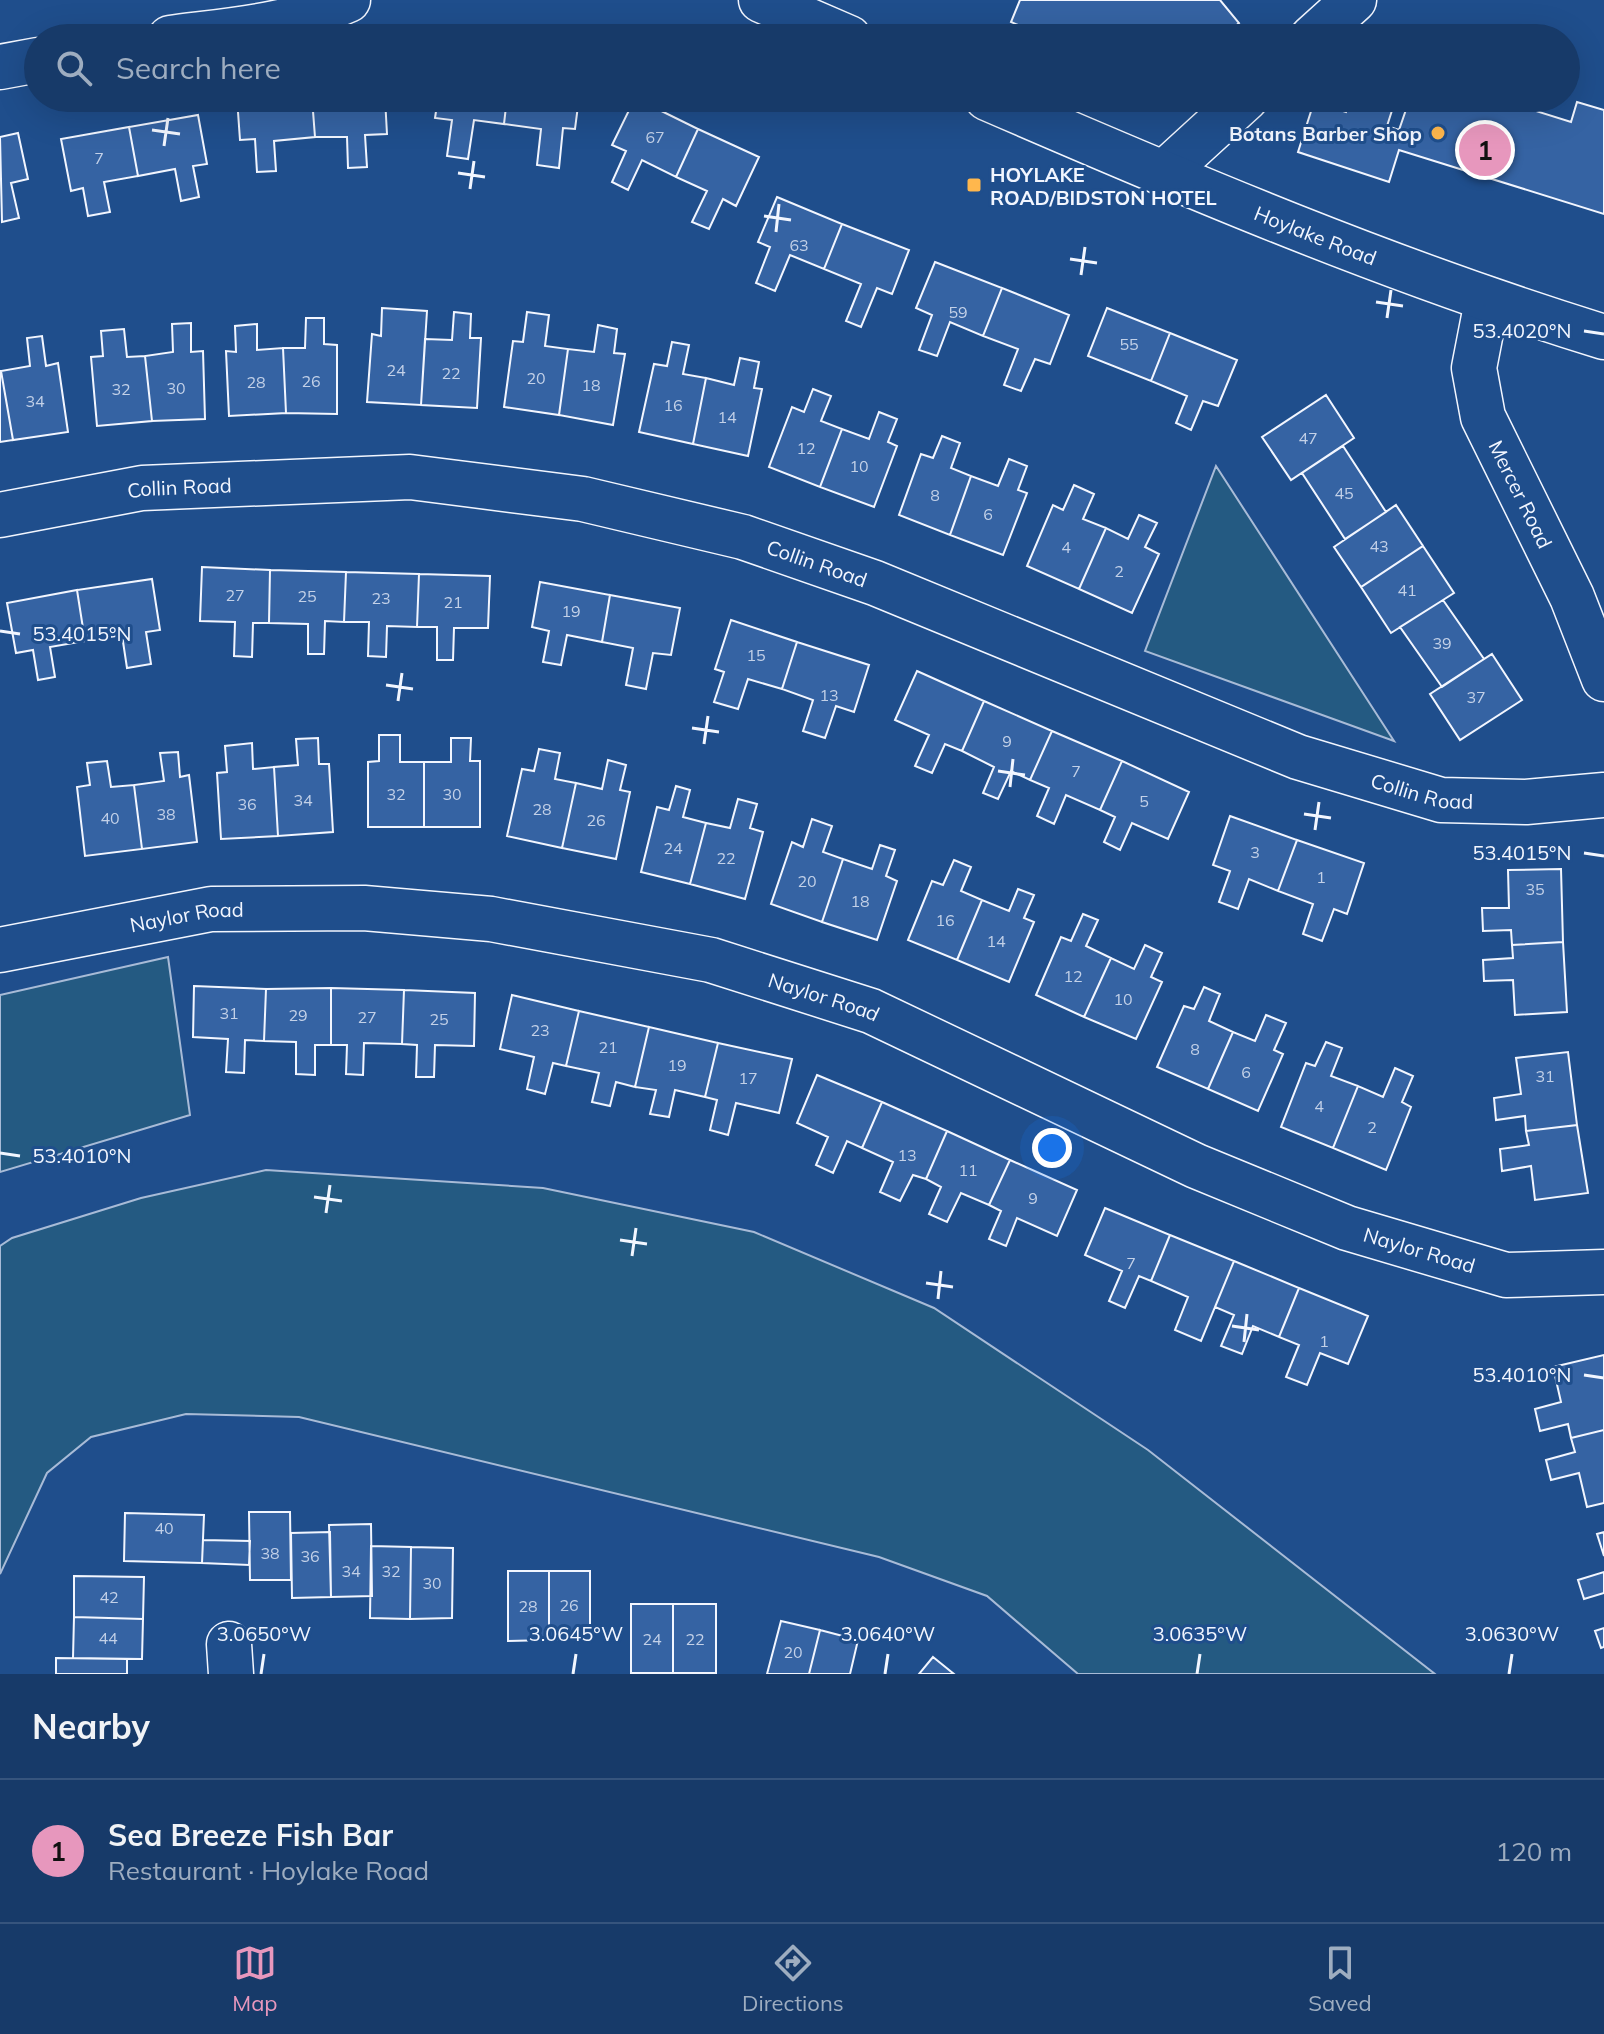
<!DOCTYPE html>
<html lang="en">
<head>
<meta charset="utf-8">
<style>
	body { margin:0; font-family:Mulish,sans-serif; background:#20416f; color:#f1f3f6 }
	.you { position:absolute; left:1052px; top:1148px; width:28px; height:28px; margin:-20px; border:6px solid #fff; border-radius:50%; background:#1a73e8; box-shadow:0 0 0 12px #1a73e833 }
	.badge { display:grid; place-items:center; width:52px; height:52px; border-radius:50%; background:#e797bd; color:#111; font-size:26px; font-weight:700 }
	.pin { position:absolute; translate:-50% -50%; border:4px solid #fff; box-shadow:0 2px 8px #0006 }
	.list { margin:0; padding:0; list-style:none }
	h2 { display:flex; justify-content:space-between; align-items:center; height:104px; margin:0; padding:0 32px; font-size:34px }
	h2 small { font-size:26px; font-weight:400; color:#9eadc0 }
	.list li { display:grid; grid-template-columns:52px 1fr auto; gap:24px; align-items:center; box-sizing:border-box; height:144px; padding:0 32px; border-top:2px solid #36547d }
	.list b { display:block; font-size:30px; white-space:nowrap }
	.list p { margin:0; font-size:26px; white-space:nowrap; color:#9eadc0 }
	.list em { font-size:26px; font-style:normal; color:#9eadc0 }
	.icon { flex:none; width:44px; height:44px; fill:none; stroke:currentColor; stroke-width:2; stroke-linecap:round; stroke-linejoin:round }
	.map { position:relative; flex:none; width:1604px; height:1674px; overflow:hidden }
	.search { position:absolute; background:#173a69; box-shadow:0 8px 32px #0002; left:24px; right:24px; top:24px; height:88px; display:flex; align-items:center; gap:20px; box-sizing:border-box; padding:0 28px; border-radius:44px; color:#9eadc0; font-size:30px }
	.sheet { height:248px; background:#173a69 }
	nav { display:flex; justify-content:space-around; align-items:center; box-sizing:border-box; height:112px; border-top:2px solid #36547d; background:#173a69; font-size:22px; color:#9eadc0 }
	nav a { display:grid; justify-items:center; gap:4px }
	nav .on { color:#e797bd }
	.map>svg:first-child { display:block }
	.green { fill:#245a82; stroke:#a8bbd7; stroke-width:2 }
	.building { fill:#3563a3; stroke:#f2f6ff; stroke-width:2 }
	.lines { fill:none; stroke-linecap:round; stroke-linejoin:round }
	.minor-casing { stroke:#f2f6ff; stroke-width:47 }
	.primary-casing { stroke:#f2f6ff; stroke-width:47 }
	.minor { stroke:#1f4e8c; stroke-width:44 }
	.primary { stroke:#1f4e8c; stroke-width:44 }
	.ticks { fill:none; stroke:#f2f6ff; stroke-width:3 }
	.poi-dot { fill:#ffb74d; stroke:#1f4e8c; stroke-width:3 }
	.labels { text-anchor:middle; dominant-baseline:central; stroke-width:6; stroke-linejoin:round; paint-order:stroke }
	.number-label { font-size:16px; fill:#c3d1e8 }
	.poi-label { font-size:20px; font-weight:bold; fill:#f2f6ff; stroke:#1f4e8c; text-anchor:end }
	.street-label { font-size:20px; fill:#f2f6ff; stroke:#1f4e8c }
	.ticks-label { font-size:20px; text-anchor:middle; fill:#f2f6ff; stroke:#1f4e8c; stroke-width:6; stroke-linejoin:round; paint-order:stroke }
</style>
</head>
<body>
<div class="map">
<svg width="1604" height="1674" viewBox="0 0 1604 1674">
	<rect width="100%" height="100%" fill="#1f4e8c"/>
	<!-- green -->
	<path class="green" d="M1216,466L1394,741L1145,651Z
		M168,957L190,1115L0,1172V995Z
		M266,1170L543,1188L754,1232L934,1308L1148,1450L1435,1674H1078L987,1596L879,1557L299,1417L186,1414L91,1437L47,1473L0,1574V1246L12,1238L141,1198Z"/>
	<!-- building -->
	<path class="building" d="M1020,0H1220L1239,23L1221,38H1048L1011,22Z
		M237,98H312L315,137L274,141L276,171L257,172L255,139L240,140Z
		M312,98H385L387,134L365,135L367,167L348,168L347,137H315Z
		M438,98H507L504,124L474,120L468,159L447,156L452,120L435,118Z
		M507,98H579L575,129L563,128L559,168L537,165L541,129L504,124Z
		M635,98L698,129L676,177L642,160L628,190L612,182L626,151L612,145Z
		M1350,98H1396L1387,126L1399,130L1410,98H1523L1520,106L1571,122L1577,102L1604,110V214L1399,150L1389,182L1298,152L1314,102L1346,112Z
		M198,115L207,164L193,166L199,197L181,201L175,169L138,176L129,127Z
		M129,127L138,176L104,182L110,212L88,216L83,188L71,191L61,139Z
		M698,129L759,157L736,206L723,199L709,229L692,222L707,191L676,177Z
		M18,133L28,179L11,183L19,218L2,222L0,137Z
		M777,197L842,224L824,269L790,255L775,291L756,283L770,247L758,242Z
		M842,224L909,250L892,294L877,288L861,327L846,321L861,284L824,269Z
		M935,262L1002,288L983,336L950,322L937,356L919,350L932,315L916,308Z
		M1002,288L1069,315L1050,364L1035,359L1021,391L1004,385L1018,349L983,336Z
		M382,308L427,311L421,405L367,402L372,334L381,336Z
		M1107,308L1170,333L1151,381L1088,356Z
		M454,312L471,314L470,338H481L477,408L421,405L425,339L452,340Z
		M527,312L549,315L545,346L568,349L559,415L504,407L513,341L523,342Z
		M306,318H324V344L337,345V414L286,413L283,348H305Z
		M191,323V352L203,351L205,419L152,421L145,356L173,352L172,324Z
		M257,324V350L283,348L286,413L229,416L226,351L236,352L235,326Z
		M598,325L617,329L614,353L625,354L613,425L559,415L568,349L594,352Z
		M124,329L127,357L145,356L152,421L97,426L91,357L103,356L101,331Z
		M1170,333L1237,360L1218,406L1203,401L1191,430L1176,423L1187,396L1151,381Z
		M42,336L46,366L58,363L68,432L13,440L1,371L30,366L27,338Z
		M672,342L689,345L683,374L706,378L693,444L639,432L654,364L667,366Z
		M740,358L759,362L754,388L762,389L748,456L693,444L706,378L734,385Z
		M1,371L13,440L0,442V371Z
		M813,389L831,396L821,421L842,429L820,487L769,467L792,407L804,412Z
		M1326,395L1354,438L1291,480L1262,437Z
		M879,412L897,419L888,442L897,446L874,507L820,487L842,429L869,439Z
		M942,436L960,443L951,468L971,476L950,535L899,515L921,454L933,458Z
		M1343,446L1386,512L1345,539L1302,473Z
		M1009,459L1027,466L1018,490L1027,493L1003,555L950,535L971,476L998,486Z
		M1074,485L1094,494L1083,519L1106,528L1079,589L1027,566L1053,505L1063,510Z
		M1396,505L1423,546L1361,587L1334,547Z
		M1139,515L1157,523L1145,547L1159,554L1132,613L1079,589L1106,528L1128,539Z
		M1423,546L1454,593L1391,633L1361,587Z
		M202,567L270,570L269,623H253L252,657L234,656L235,622L200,621Z
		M270,570L346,572L344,622L325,621L324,654H308V624L269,623Z
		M346,572L419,574L417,627L387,626L386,657L368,656L369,622H344Z
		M419,574L490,576L488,628H454L453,660H437V627H417Z
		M152,579L160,630L146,632L151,664L127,668L122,635L85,641L77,590Z
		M540,582L610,595L602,642L567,635L561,665L543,662L549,631L532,627Z
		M77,590L85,641L50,647L55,677L38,680L33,650L16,653L7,603Z
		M610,595L680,608L671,655L653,653L646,689L626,685L633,648L602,642Z
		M1443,600L1484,659L1442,687L1400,627Z
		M731,620L797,642L782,689L748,679L738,709L714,702L724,672L715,669Z
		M797,642L869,665L854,712L836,706L825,738L803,731L813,700L782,689Z
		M1492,654L1522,700L1460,740L1430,694Z
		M917,671L984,701L962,751L945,744L932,773L915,766L929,735L895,720Z
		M984,701L1052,731L1030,780L1011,771L998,799L983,793L994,767L962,751Z
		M1052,731L1122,761L1100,810L1066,795L1054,824L1037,816L1049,788L1030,780Z
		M379,735H400V762H424V827H368V762L379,761Z
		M318,738L319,764H329L333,832L278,836L274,767L298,765L296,739Z
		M451,738H471L470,761H480V827H424V762H451Z
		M252,743L253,769L274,767L278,836L221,839L217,773L227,772L225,746Z
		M539,749L560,753L555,779L576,783L562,848L507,836L522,769L534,771Z
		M178,752L180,777L189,775L197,842L142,849L134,785L164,781L160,753Z
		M608,760L626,765L620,790L630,792L616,859L562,848L576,783L602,789Z
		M107,761L111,787L134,785L142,849L85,856L77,787L90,785L87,763Z
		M1122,761L1189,792L1168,839L1132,823L1120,850L1104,842L1115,817L1100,810Z
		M676,786L690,790L683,817L706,823L690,884L641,872L657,807L669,810Z
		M738,799L757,804L750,828L763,832L745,899L690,884L706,823L730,828Z
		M1230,816L1297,840L1278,891L1249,879L1238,909L1219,902L1230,871L1213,865Z
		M812,819L832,826L823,852L843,859L822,922L771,904L792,842L803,847Z
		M1297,840L1364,863L1347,914L1334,909L1322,941L1303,934L1313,904L1278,891Z
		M880,845L895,850L886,876L897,881L877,940L822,922L843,859L872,869Z
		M954,860L971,867L961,891L982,900L957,960L908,940L932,881L943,885Z
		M1561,869L1563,942L1512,945L1511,930L1483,931L1482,908H1509L1508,870Z
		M1018,889L1034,895L1024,918L1034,922L1009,982L957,960L982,900L1009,911Z
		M1083,914L1098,920L1086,946L1111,958L1084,1017L1036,995L1061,937L1071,941Z
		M1563,942L1567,1012L1515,1015L1513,980L1484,981L1483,960L1513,958L1512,945Z
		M1145,945L1162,953L1151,977L1162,982L1136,1039L1084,1017L1111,958L1134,969Z
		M194,986L266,989L264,1041L245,1040L244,1073L226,1072L228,1039L193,1037Z
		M1204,987L1220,994L1209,1021L1233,1032L1208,1089L1157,1067L1184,1006L1194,1009Z
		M331,988L404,990L402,1044L364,1043L363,1075L346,1074L347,1045H331Z
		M331,988V1045H315V1075L296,1074V1042L264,1041L266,989Z
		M404,990L475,993L474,1046L435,1045L434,1077H416L417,1045L402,1044Z
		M512,995L579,1011L566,1066L553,1063L545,1094L527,1089L534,1057L500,1049Z
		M579,1011L649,1027L635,1087L616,1082L610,1106L592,1102L599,1073L566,1066Z
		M1266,1015L1286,1023L1274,1050L1283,1054L1258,1111L1208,1089L1233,1032L1255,1041Z
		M649,1027L718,1043L705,1097L675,1090L669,1117L650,1114L656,1090L635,1087Z
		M1326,1042L1342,1048L1331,1076L1358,1086L1333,1148L1281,1127L1306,1063L1315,1066Z
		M718,1043L792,1059L779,1113L736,1103L728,1135L710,1130L717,1100L705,1097Z
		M1568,1052L1577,1125L1526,1131L1525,1116L1496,1120L1494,1098L1521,1094L1516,1058Z
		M1395,1068L1413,1076L1402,1102L1411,1107L1386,1170L1333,1148L1358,1086L1383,1097Z
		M817,1075L882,1102L862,1148L847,1141L833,1173L816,1165L828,1137L797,1123Z
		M882,1102L947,1131L926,1179L913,1175L900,1201L880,1192L893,1162L862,1148Z
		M1577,1125L1588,1193L1535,1200L1531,1166L1502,1171L1500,1149L1529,1145L1526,1131Z
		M947,1131L1010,1160L989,1205L961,1193L947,1222L929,1214L941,1187L926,1179Z
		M1010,1160L1077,1190L1057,1236L1017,1218L1006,1246L989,1239L1001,1211L989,1205Z
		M1105,1208L1170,1235L1151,1281L1139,1276L1125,1308L1109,1301L1122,1271L1085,1255Z
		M1170,1235L1234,1261L1201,1341L1175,1330L1188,1297L1151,1281Z
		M1234,1261L1299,1288L1279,1337L1253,1326L1242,1354L1221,1346L1234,1315L1215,1307Z
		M1299,1288L1368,1316L1348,1364L1320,1353L1307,1385L1286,1377L1299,1345L1279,1337Z
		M1604,1355V1430L1571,1438L1568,1424L1540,1431L1535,1409L1561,1402L1553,1367Z
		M1604,1430V1503L1587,1507L1579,1473L1551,1480L1546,1460L1575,1452L1571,1438Z
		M249,1512H290L291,1580H250Z
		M125,1513L204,1515L202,1563L124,1561Z
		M371,1524L372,1596L331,1597L329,1525Z
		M330,1532L331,1597L292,1598L291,1533Z
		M1604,1532V1556L1597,1534Z
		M203,1540L250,1541L249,1565L202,1563Z
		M371,1546L411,1547L410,1619L370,1618Z
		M411,1547L453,1548L452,1618L410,1619Z
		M508,1571H549V1640L508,1641Z
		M549,1571H590V1640H549Z
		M1604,1572V1593L1584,1599L1578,1580Z
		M74,1576L144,1577L143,1619L74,1617Z
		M631,1604H673V1673H631Z
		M673,1604H716V1673H673Z
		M74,1617L143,1619L142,1659L73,1658Z
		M781,1621L820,1630L809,1674H767Z
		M1604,1628V1647L1601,1648L1595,1631Z
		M820,1630L858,1640L850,1674H809Z
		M933,1657L954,1674H919Z
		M56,1658L127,1659V1674H56Z"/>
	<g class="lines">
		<defs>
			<g id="minor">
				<path d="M170,38C230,30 292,26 348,0"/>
				<path d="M1312,38L1354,0"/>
				<path d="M0,67L38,60"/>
				<path d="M1163,174L1246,98"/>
				<path id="s1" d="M1487,301L1474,368L1483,417L1572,597L1604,679"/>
				<path id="s2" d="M0,515L142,488L410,477L583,499L743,537L875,583L1298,757L1441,800L1526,802L1604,795"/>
				<path id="s3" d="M0,950L211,909L364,908L491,919L711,960L871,1011L1196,1166L1347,1228L1506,1275L1604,1272"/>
				<path d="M229,1644L231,1674"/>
			</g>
			<g id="primary">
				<path d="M761,0L849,38"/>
				<path id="s4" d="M987,98C1190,186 1393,272 1604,337"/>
			</g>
		</defs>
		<!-- minor casing -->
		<use href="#minor" class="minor-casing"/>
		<!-- primary casing -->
		<use href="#primary" class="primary-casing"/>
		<!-- minor -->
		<use href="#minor" class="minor"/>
		<!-- primary -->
		<use href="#primary" class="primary"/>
	</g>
	<!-- ticks -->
	<path class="ticks" d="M152,130L180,134M164,146L168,118M458,173L485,177M470,189L474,161M764,216L791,220M776,232L779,204M1070,259L1097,263M1081,275L1085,247M1376,302L1403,306M1387,318L1391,290M1584,331L1604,334M0,631L20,634M386,685L413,689M398,701L402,673M692,728L719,732M704,744L708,716M998,771L1025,775M1010,787L1013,759M1304,814L1331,818M1315,830L1319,802M1584,853L1604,856M0,1153L20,1156M314,1197L342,1201M326,1213L330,1185M620,1240L647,1244M632,1256L636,1228M926,1283L953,1287M938,1299L941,1271M1232,1326L1259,1330M1244,1342L1247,1314M1584,1375L1604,1378M261,1674L264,1654M573,1674L576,1654M885,1674L888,1654M1197,1674L1200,1654M1509,1674L1512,1654"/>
	<!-- markers -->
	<g class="poi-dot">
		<circle cx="1438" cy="133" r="8"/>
		<rect x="966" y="177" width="16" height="16" rx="4"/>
	</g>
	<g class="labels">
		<!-- number labels -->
		<g class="number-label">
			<text x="655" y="137">67</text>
			<text x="99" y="158">7</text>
			<text x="799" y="245">63</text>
			<text x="958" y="312">59</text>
			<text x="1129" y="344">55</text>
			<text x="396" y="370">24</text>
			<text x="451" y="373">22</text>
			<text x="536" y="378">20</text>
			<text x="311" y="381">26</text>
			<text x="256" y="382">28</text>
			<text x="591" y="385">18</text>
			<text x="176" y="388">30</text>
			<text x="121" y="389">32</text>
			<text x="35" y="401">34</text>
			<text x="673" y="405">16</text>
			<text x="727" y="417">14</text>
			<text x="1308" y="438">47</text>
			<text x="806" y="448">12</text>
			<text x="859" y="466">10</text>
			<text x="1344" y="493">45</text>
			<text x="935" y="495">8</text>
			<text x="988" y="514">6</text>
			<text x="1379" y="546">43</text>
			<text x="1066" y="547">4</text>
			<text x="1119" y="571">2</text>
			<text x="1407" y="590">41</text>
			<text x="235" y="595">27</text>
			<text x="307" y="596">25</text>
			<text x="381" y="598">23</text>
			<text x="453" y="602">21</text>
			<text x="571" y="611">19</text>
			<text x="1442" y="643">39</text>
			<text x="756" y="655">15</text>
			<text x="829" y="695">13</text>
			<text x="1476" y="697">37</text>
			<text x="1007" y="741">9</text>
			<text x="1076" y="771">7</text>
			<text x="396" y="794">32</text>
			<text x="452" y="794">30</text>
			<text x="303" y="800">34</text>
			<text x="1144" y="801">5</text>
			<text x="247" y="804">36</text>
			<text x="542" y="809">28</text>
			<text x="166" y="814">38</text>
			<text x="110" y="818">40</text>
			<text x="596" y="820">26</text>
			<text x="673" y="848">24</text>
			<text x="1255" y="852">3</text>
			<text x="726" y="858">22</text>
			<text x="1321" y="877">1</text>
			<text x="807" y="881">20</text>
			<text x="1535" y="889">35</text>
			<text x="860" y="901">18</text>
			<text x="945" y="920">16</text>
			<text x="996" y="941">14</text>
			<text x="1073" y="976">12</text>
			<text x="1123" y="999">10</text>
			<text x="229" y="1013">31</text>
			<text x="298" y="1015">29</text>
			<text x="367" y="1017">27</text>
			<text x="439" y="1019">25</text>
			<text x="540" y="1030">23</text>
			<text x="608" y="1047">21</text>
			<text x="1195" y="1049">8</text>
			<text x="677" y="1065">19</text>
			<text x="1246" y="1072">6</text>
			<text x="1545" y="1076">31</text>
			<text x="748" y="1078">17</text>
			<text x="1319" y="1106">4</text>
			<text x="1372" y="1127">2</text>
			<text x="907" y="1155">13</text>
			<text x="968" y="1170">11</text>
			<text x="1033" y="1198">9</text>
			<text x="1131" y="1263">7</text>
			<text x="1324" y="1341">1</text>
			<text x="164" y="1528">40</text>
			<text x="270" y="1553">38</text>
			<text x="310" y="1556">36</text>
			<text x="351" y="1571">34</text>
			<text x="391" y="1571">32</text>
			<text x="432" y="1583">30</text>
			<text x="109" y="1597">42</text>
			<text x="569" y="1605">26</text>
			<text x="528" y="1606">28</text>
			<text x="108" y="1638">44</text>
			<text x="652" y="1639">24</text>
			<text x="695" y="1639">22</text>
			<text x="793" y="1652">20</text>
		</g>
		<!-- poi labels -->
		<g class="poi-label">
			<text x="1422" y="133">Botans Barber Shop</text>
			<text x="990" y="174" text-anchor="start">HOYLAKE<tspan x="990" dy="23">ROAD/BIDSTON HOTEL</tspan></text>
		</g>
		<!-- street labels -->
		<g class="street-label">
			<text stroke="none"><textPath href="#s4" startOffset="356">Hoylake Road</textPath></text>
			<text stroke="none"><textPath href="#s2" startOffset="182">Collin Road</textPath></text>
			<text stroke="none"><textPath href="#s1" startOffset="204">Mercer Road</textPath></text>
			<text stroke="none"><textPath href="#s2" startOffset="830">Collin Road</textPath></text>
			<text stroke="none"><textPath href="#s2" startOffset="1478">Collin Road</textPath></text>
			<text stroke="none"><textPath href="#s3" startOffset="190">Naylor Road</textPath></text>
			<text stroke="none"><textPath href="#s3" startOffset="838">Naylor Road</textPath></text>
			<text stroke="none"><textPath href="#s3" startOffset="1486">Naylor Road</textPath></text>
		</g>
	</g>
	<g class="ticks-label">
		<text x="1522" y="338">53.4020°N</text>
		<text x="82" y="641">53.4015°N</text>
		<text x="1522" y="860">53.4015°N</text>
		<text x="82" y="1163">53.4010°N</text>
		<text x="1522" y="1382">53.4010°N</text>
		<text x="264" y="1641">3.0650°W</text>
		<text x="576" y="1641">3.0645°W</text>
		<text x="888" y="1641">3.0640°W</text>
		<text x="1200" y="1641">3.0635°W</text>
		<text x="1512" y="1641">3.0630°W</text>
	</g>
</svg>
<div class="you"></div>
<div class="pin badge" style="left:1485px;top:150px">1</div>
<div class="search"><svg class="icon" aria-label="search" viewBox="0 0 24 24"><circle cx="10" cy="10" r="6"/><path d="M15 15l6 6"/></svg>Search here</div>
</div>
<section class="sheet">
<h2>Nearby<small></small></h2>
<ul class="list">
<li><span class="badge">1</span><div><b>Sea Breeze Fish Bar</b><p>Restaurant · Hoylake Road</p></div><em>120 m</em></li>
</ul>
</section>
<nav>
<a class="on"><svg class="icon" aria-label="map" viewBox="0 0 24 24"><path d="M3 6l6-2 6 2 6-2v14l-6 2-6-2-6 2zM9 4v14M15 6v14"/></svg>Map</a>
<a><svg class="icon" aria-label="directions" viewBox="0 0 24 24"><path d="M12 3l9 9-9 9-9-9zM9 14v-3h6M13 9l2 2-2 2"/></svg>Directions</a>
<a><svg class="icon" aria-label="saved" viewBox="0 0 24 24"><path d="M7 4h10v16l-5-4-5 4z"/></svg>Saved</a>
</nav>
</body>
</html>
